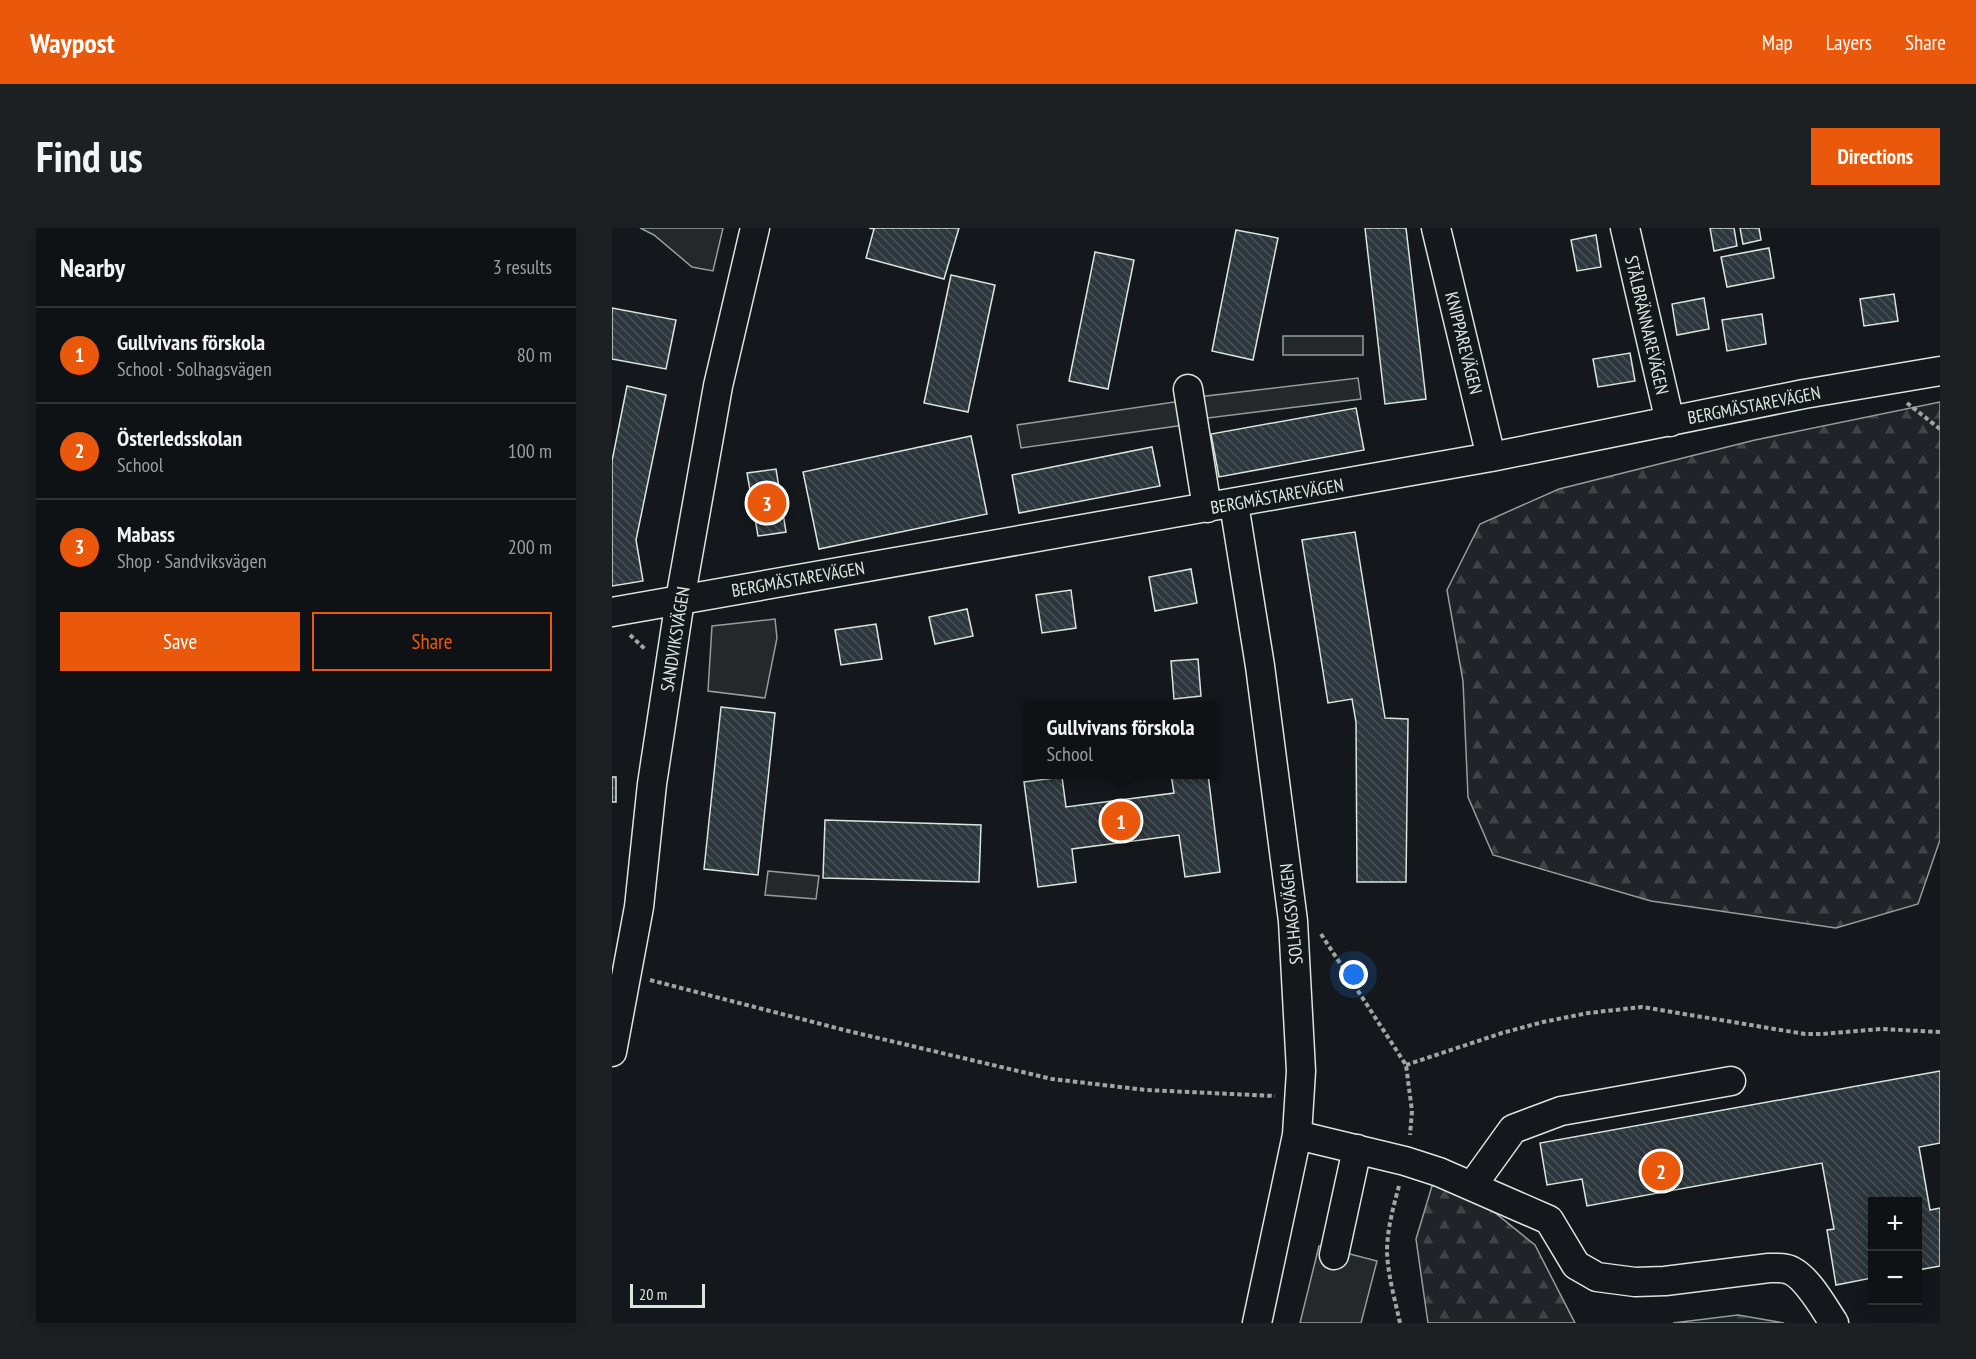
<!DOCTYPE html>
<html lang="en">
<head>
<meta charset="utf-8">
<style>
	body { margin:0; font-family:"PT Sans Narrow",sans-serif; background:#1d2022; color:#f1f3f6 }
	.controls { position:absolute; right:18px; bottom:18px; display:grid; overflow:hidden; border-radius:0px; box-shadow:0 3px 15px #0003 }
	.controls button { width:54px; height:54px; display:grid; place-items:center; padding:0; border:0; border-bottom:2px solid #2f3234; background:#0f1215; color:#f1f3f6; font:30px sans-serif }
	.scale { position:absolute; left:18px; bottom:15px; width:75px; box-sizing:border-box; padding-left:6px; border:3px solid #d8e6dc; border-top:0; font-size:16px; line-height:21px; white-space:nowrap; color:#d8e6dc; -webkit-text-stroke:4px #14181c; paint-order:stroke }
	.you { position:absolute; left:742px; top:747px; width:21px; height:21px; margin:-15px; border:4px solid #fff; border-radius:50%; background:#1a73e8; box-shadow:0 0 0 9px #1a73e833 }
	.badge { display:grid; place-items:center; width:39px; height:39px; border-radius:50%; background:#ea580c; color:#fff; font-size:20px; font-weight:700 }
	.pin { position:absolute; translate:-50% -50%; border:3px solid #fff; box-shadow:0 2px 6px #0006 }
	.popup { position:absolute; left:411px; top:473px; width:195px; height:78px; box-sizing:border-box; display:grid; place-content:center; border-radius:0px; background:#0f1215; filter:drop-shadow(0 2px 4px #0005); font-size:20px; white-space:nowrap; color:#9b9ea0 }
	.popup b { font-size:22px; color:#f1f3f6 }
	.popup::after { content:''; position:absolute; left:50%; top:100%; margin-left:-12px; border:12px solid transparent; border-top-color:#0f1215 }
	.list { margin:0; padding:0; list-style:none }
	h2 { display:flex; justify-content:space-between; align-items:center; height:78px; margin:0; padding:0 24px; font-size:26px }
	h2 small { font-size:20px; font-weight:400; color:#9b9ea0 }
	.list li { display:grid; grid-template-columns:39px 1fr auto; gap:18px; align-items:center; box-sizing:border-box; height:96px; padding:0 24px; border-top:2px solid #2f3234 }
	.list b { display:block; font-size:22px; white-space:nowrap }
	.list p { margin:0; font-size:20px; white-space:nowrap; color:#9b9ea0 }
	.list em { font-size:20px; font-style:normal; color:#9b9ea0 }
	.actions { display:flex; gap:12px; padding:18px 24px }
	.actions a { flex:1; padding:14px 0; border:2px solid #ea580c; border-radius:0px; text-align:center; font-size:21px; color:#ea580c }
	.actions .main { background:#ea580c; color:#fff }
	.map { position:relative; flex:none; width:1328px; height:1095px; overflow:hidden; border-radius:0px }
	header { display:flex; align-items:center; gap:36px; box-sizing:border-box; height:84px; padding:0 30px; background:#ea580c; color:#fff }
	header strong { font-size:28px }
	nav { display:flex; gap:33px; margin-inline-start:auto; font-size:21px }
	.intro { display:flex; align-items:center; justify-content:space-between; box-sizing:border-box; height:144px; padding:0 36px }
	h1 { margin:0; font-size:42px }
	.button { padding:15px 27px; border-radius:0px; background:#ea580c; color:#fff; font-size:21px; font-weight:700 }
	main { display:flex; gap:36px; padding:0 36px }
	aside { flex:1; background:#0f1215; border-radius:0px; box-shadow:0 3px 15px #0003 }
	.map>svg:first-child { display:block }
	.forest { fill:url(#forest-firs); stroke:#939e99; stroke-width:1.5 }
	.parking { fill:#24282b; stroke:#939e99; stroke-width:1.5 }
	.building { fill:url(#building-back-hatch); stroke:#d8e6dc; stroke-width:1.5 }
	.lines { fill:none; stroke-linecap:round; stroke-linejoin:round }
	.minor-casing { stroke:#d8e6dc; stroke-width:31 }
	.path { stroke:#9da8a2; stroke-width:4; stroke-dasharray:4.5 3; stroke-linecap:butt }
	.minor { stroke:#14181c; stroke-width:28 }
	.labels { text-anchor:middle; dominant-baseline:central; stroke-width:4.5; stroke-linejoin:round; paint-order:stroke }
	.street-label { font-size:18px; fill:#d8e6dc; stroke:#14181c }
</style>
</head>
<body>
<header>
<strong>Waypost</strong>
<nav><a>Map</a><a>Layers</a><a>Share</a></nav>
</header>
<div class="intro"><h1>Find us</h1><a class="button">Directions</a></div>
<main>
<aside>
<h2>Nearby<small>3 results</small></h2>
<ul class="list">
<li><span class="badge">1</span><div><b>Gullvivans förskola</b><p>School · Solhagsvägen</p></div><em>80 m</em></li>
<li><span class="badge">2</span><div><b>Österledsskolan</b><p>School</p></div><em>100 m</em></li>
<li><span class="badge">3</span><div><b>Mabass</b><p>Shop · Sandviksvägen</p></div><em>200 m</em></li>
</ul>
<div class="actions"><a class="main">Save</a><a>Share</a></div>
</aside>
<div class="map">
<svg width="1328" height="1095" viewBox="0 0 1328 1095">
	<defs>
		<pattern id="forest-firs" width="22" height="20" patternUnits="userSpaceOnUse" patternTransform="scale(1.5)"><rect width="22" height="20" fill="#202428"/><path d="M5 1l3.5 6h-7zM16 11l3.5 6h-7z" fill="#404447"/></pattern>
		<pattern id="building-back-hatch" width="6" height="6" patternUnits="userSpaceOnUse" patternTransform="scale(1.5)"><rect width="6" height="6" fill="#2c363c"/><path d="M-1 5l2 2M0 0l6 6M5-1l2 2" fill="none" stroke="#4a5358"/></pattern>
	</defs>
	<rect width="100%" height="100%" fill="#14181c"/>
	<!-- forest -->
	<path class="forest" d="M1328,174V612L1306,676L1224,700L1039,673L881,627L856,569L851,453L835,362L868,296L947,261L1143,212Z
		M845,954L923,1017L963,1095H816L804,1011L820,958Z
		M1126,1087L1172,1095H1061Z"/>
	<!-- parking -->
	<path class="parking" d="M28,0H111L101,43L80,39L42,7Z
		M671,108H751V127H671Z
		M746,150L749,171L588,191L586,169Z
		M569,173L572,197L409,220L405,197Z
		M163,391L165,410L153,470L96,463L100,398Z
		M156,643L207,648L204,671L153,667Z
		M707,1018L765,1033L749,1095H688Z"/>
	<!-- building -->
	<path class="building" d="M257,0H347L332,51L254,30L262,1Z
		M753,0H794L814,171L773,176Z
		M1098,0H1122L1125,18L1102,23Z
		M1128,0H1147L1149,12L1131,16Z
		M624,2L666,10L641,132L600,123Z
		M984,7L989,39L965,43L959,12Z
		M1157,20L1162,50L1115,59L1109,29Z
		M483,24L522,32L496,161L457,153Z
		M339,47L383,57L356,184L312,175Z
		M1282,66L1286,93L1252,98L1248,71Z
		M1092,70L1097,101L1065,107L1060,76Z
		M0,80L64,92L54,141L0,131Z
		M1150,86L1154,116L1115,123L1110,92Z
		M1018,125L1023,153L986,159L981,131Z
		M15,158L54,167L24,312L31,353L0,358V233Z
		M744,180L752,222L607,249L599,206Z
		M359,208L375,286L207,321L191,244Z
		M540,219L548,258L407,285L400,247Z
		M164,241L174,304L146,308L135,245Z
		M743,304L773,490L796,491L794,654H745L744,494L740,471L716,475L690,312Z
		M579,341L585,375L543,383L537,349Z
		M459,362L464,400L430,405L424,367Z
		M355,381L361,408L323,416L317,389Z
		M264,396L270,431L229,437L223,402Z
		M586,431L589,468L562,471L559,433Z
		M109,479L163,485L146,647L92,641Z
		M559,546H596L608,644L573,649L567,607L460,621L464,654L426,659L412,554L450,549L454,579L562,565Z
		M0,549H4V574H0Z
		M213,592L369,597L367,654L211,650Z
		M1328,843V915L1307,919L1318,982L1328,980V1038L1306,1042V974H1260V1050L1224,1057L1215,1002L1222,1001L1210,935L975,978L970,951L935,957L928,915Z"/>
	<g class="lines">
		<defs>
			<path id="minor" d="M824,0L879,229
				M1013,0L1058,194
				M576,161L595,280
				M622,276L648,438L681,693L689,843L685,907L645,1095
				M0,384L879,229L1192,166L1328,143
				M0,824L27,679L40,556L68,372L106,158L143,0
				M685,907L793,933L827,944L937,992L964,1037L985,1049L1023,1054L1053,1053L1157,1040C1164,1040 1173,1039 1180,1043C1196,1051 1212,1080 1222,1095
				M860,958L901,901L949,883L1119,853
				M722,1027L745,921"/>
		</defs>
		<!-- minor casing -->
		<use href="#minor" class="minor-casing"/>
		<!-- path -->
		<path class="path" d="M1295,175L1328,201
			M18,407L34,422
			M709,706L794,837L800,883L798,907
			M38,752L232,802L440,851L534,862L663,868
			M794,837L890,805L931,794L976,785L1030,779L1193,806H1210L1269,801L1328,804
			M787,958C781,980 775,1002 775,1024C776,1048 783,1072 788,1095"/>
		<!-- minor -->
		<use href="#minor" class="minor"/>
	</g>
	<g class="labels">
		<!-- street labels -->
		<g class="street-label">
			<text transform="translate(1035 97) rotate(77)">STÅLBRÄNNAREVÄGEN</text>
			<text transform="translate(852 115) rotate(76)">KNIPPAREVÄGEN</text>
			<text transform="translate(1142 177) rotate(-11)">BERGMÄSTAREVÄGEN</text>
			<text transform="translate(665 268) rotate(-10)">BERGMÄSTAREVÄGEN</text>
			<text transform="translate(186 351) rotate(-10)">BERGMÄSTAREVÄGEN</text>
			<text transform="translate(63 411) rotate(-81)">SANDVIKSVÄGEN</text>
			<text transform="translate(679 686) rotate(-96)">SOLHAGSVÄGEN</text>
		</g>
	</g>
</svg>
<div class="controls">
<button>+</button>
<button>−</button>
</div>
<div class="scale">20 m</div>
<div class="you"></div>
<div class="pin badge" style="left:509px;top:593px">1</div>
<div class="popup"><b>Gullvivans förskola</b>School</div>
<div class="pin badge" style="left:1049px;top:943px">2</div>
<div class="pin badge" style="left:155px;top:275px">3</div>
</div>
</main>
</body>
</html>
